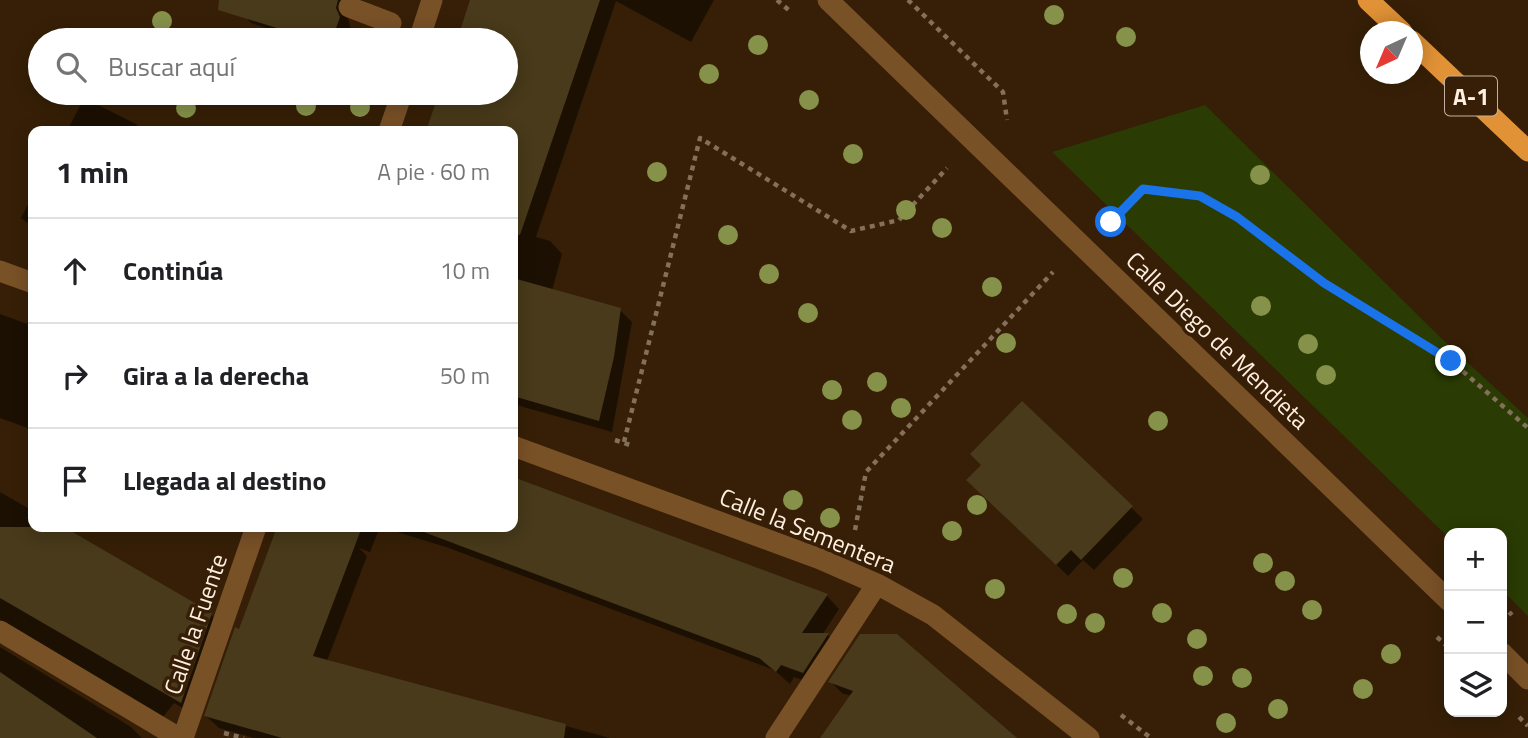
<!DOCTYPE html>
<html lang="es">
<head>
<meta charset="utf-8">
<style>
	body { margin:0; font-family:"Titillium Web",sans-serif; background:#f6f6f6; color:#202124 }
	.controls { position:absolute; right:21px; bottom:21px; display:grid; overflow:hidden; border-radius:14px; box-shadow:0 4px 18px #0003 }
	.controls button { width:63px; height:63px; display:grid; place-items:center; padding:0; border:0; border-bottom:2px solid #e0e0e0; background:#fff; color:#202124; font:35px sans-serif }
	.compass { position:absolute; left:1360px; top:21px; width:63px; height:63px; border-radius:50%; background:#fff; box-shadow:0 4px 18px #0003; rotate:224deg }
	.stop { position:absolute; width:21px; height:21px; margin:-16px; border:5px solid #1a73e8; border-radius:50%; background:#fff }
	.stop.end { background:#1a73e8; border-color:#fff; box-shadow:0 2px 7px #0008 }
	.list { margin:0; padding:0; list-style:none }
	h2 { display:flex; justify-content:space-between; align-items:center; height:91px; margin:0; padding:0 28px; font-size:30px }
	h2 small { font-size:23px; font-weight:400; color:#757577 }
	.list li { display:grid; grid-template-columns:46px 1fr auto; gap:21px; align-items:center; box-sizing:border-box; height:105px; padding:0 28px; border-top:2px solid #e0e0e0 }
	.list b { display:block; font-size:26px; white-space:nowrap }
	.list em { font-size:23px; font-style:normal; color:#757577 }
	.icon { flex:none; width:38px; height:38px; fill:none; stroke:currentColor; stroke-width:2; stroke-linecap:round; stroke-linejoin:round }
	.map { position:relative; flex:none; width:1528px; height:738px; overflow:hidden }
	.search { position:absolute; background:#fff; box-shadow:0 4px 18px #0003; left:28px; top:28px; width:490px; height:77px; display:flex; align-items:center; gap:18px; box-sizing:border-box; padding:0 24px; border-radius:38px; color:#757577; font-size:26px }
	.panel { position:absolute; background:#fff; box-shadow:0 4px 18px #0003; left:28px; top:126px; width:490px; height:406px; border-radius:14px }
	.map>svg:first-child { display:block }
	.green { fill:#2a3b03 }
	.shadow { fill:#0007 }
	.building { fill:#483a1a }
	.lines { fill:none; stroke-linecap:round; stroke-linejoin:round }
	.path { stroke:#836f5a; stroke-width:4.5; stroke-dasharray:5 5; stroke-linecap:butt }
	.service { stroke:#795127; stroke-width:21 }
	.minor { stroke:#795127; stroke-width:21 }
	.motorway { stroke:#e19236; stroke-width:21 }
	.tree { fill:#86924a }
	.route { stroke:#1a73e8; stroke-width:9 }
	.labels { text-anchor:middle; dominant-baseline:central; stroke-width:7; stroke-linejoin:round; paint-order:stroke }
	.shield { fill:#361f06; stroke:#c3b19f; stroke-width:2 }
	.shield-label { font-size:23px; font-weight:bold; fill:#ffefe0 }
	.street-label { font-size:24px; fill:#ffefe0; stroke:#361f06 }
</style>
</head>
<body>
<div class="map">
<svg width="1528" height="738" viewBox="0 0 1528 738">
	<rect width="100%" height="100%" fill="#361f06"/>
	<!-- green -->
	<path class="green" d="M1205,105L1440,337L1528,418V616L1502,590V533H1449V538L1052,152Z"/>
	<!-- shadow -->
	<path class="shadow" d="M244,0H362L360,6L347,15L351,29L347,40H300L251,23L240,11Z
		M472,0H714L691,42L616,1L536,237L550,241L562,254L552,291L620,310L632,322L612,432L513,404V131H428L441,93H506V40H459Z
		M84,98L136,124L141,131H67Z
		M33,195V227L21,218Z
		M0,314L33,326V430L0,418Z
		M1022,403L1143,519L1094,570L1083,560L1068,576L969,480L984,465Z
		M513,479L827,596L839,609L822,635H828L841,648L816,685L794,677L790,684L774,670L446,547L381,527H513Z
		M0,492L33,511V527H60L211,615L225,628L195,715L174,703L163,717L2,637L0,645Z
		M301,527H380L370,552L359,548L367,556L327,661L610,738H254L219,728L206,716L240,631L351,545Z
		M0,647L131,727L142,738H0Z
		M831,682L1014,738H832L851,696L842,693Z"/>
	<!-- building -->
	<path class="building" d="M219,0H338L336,8L340,17L332,40H316L218,10Z
		M470,0H600L520,235L513,234V131H426L439,93H506V40H457Z
		M513,278L621,308L614,357L599,421L513,396Z
		M1022,401L1133,506L1081,560L1071,550L1056,565L966,480L981,465L970,454Z
		M513,477L828,594L802,633H829L803,673L781,665L776,672L759,658L421,531L422,527H513Z
		M0,527H64L212,613L181,703L0,598Z
		M277,527H362L313,656L566,724L564,738H282L204,716L235,627L239,629Z
		M860,634H897L1017,738H820L853,691L828,682Z
		M0,672L97,738H0Z"/>
	<g class="lines">
		<!-- path -->
		<path class="path" d="M777,0L792,13
			M908,0L1003,92L1007,120
			M1111,222L1143,189L1200,196L1237,217L1320,281L1451,361L1528,428
			M615,440L633,446
			M624,442L700,138L851,231L899,220L947,168
			M855,530L866,472L1053,272
			M1502,605L1512,615
			M1437,637L1449,648
			M1121,715L1151,738
			M1519,717L1528,726
			M224,733L244,738"/>
		<!-- service -->
		<path class="service" d="M349,7L391,23"/>
		<!-- minor -->
		<path class="minor" d="M828,0L1449,601
			M419,40L432,0
			M389,131L402,93
			M0,271L33,283
			M513,446L820,559L877,584L933,615L1089,738
			M0,631L179,738
			M1502,653L1528,679
			M183,738L256,527
			M776,738L877,584"/>
		<!-- motorway -->
		<path class="motorway" d="M1368,0L1402,32
			M1412,41L1528,151"/>
	</g>
	<!-- trees -->
	<g class="tree">
		<circle cx="1054" cy="15" r="10"/>
		<circle cx="162" cy="21" r="10"/>
		<circle cx="1126" cy="37" r="10"/>
		<circle cx="758" cy="45" r="10"/>
		<circle cx="709" cy="74" r="10"/>
		<circle cx="809" cy="100" r="10"/>
		<circle cx="306" cy="106" r="10"/>
		<circle cx="360" cy="107" r="10"/>
		<circle cx="186" cy="108" r="10"/>
		<circle cx="853" cy="154" r="10"/>
		<circle cx="657" cy="172" r="10"/>
		<circle cx="1260" cy="175" r="10"/>
		<circle cx="906" cy="210" r="10"/>
		<circle cx="942" cy="228" r="10"/>
		<circle cx="728" cy="235" r="10"/>
		<circle cx="769" cy="274" r="10"/>
		<circle cx="992" cy="287" r="10"/>
		<circle cx="1261" cy="306" r="10"/>
		<circle cx="808" cy="313" r="10"/>
		<circle cx="1006" cy="343" r="10"/>
		<circle cx="1308" cy="344" r="10"/>
		<circle cx="1326" cy="375" r="10"/>
		<circle cx="877" cy="382" r="10"/>
		<circle cx="832" cy="390" r="10"/>
		<circle cx="901" cy="408" r="10"/>
		<circle cx="852" cy="420" r="10"/>
		<circle cx="1158" cy="421" r="10"/>
		<circle cx="793" cy="500" r="10"/>
		<circle cx="977" cy="505" r="10"/>
		<circle cx="830" cy="518" r="10"/>
		<circle cx="952" cy="531" r="10"/>
		<circle cx="1263" cy="563" r="10"/>
		<circle cx="1123" cy="578" r="10"/>
		<circle cx="1285" cy="581" r="10"/>
		<circle cx="995" cy="589" r="10"/>
		<circle cx="1312" cy="610" r="10"/>
		<circle cx="1162" cy="613" r="10"/>
		<circle cx="1067" cy="614" r="10"/>
		<circle cx="1095" cy="623" r="10"/>
		<circle cx="1197" cy="639" r="10"/>
		<circle cx="1391" cy="654" r="10"/>
		<circle cx="1203" cy="676" r="10"/>
		<circle cx="1242" cy="678" r="10"/>
		<circle cx="1363" cy="689" r="10"/>
		<circle cx="1278" cy="709" r="10"/>
		<circle cx="1226" cy="723" r="10"/>
	</g>
	<g class="lines">
		<!-- route -->
		<path class="route" d="M1111,222L1143,189L1200,196L1237,217L1324,283L1451,361"/>
	</g>
	<g class="labels">
		<!-- shield labels -->
		<rect class="shield" x="1445" y="76.5" width="52" height="39" rx="5"/>
		<g class="shield-label">
			<text x="1471" y="96">A-1</text>
		</g>
		<!-- street labels -->
		<g class="street-label">
			<text transform="translate(1218 340) rotate(44)">Calle Diego de Mendieta</text>
			<text transform="translate(808 530) rotate(22)">Calle la Sementera</text>
			<text transform="translate(195 624) rotate(-71)">Calle la Fuente</text>
		</g>
	</g>
</svg>
<div class="controls">
<button>+</button>
<button>−</button>
<button><svg class="icon" aria-label="layers" viewBox="0 0 24 24"><path d="M12 4l9 5-9 5-9-5zM3 14l9 5 9-5"/></svg></button>
</div>
<svg class="compass" viewBox="-18 -18 36 36"><path d="M0-13l5 13h-10z" fill="#e53935"/><path d="M0 13l5-13h-10z" fill="#757577"/></svg>
<div class="stop" style="left:1111px;top:222px"></div>
<div class="stop end" style="left:1451px;top:361px"></div>
<div class="search"><svg class="icon" aria-label="search" viewBox="0 0 24 24"><circle cx="10" cy="10" r="6"/><path d="M15 15l6 6"/></svg>Buscar aquí</div>
<section class="panel">
<h2>1 min<small>A pie · 60 m</small></h2>
<ul class="list">
<li><svg class="icon" aria-label="ahead" viewBox="0 0 24 24"><path d="M12 20V5M6 11l6-6 6 6"/></svg><div><b>Continúa</b></div><em>10 m</em></li>
<li><svg class="icon" aria-label="right" viewBox="0 0 24 24"><path d="M7 20v-9h11M14 6l5 5-5 5"/></svg><div><b>Gira a la derecha</b></div><em>50 m</em></li>
<li><svg class="icon" aria-label="arrive" viewBox="0 0 24 24"><path d="M6 21V4h12l-3 4 3 4H6"/></svg><div><b>Llegada al destino</b></div></li>
</ul>
</section>
</div>
</body>
</html>
